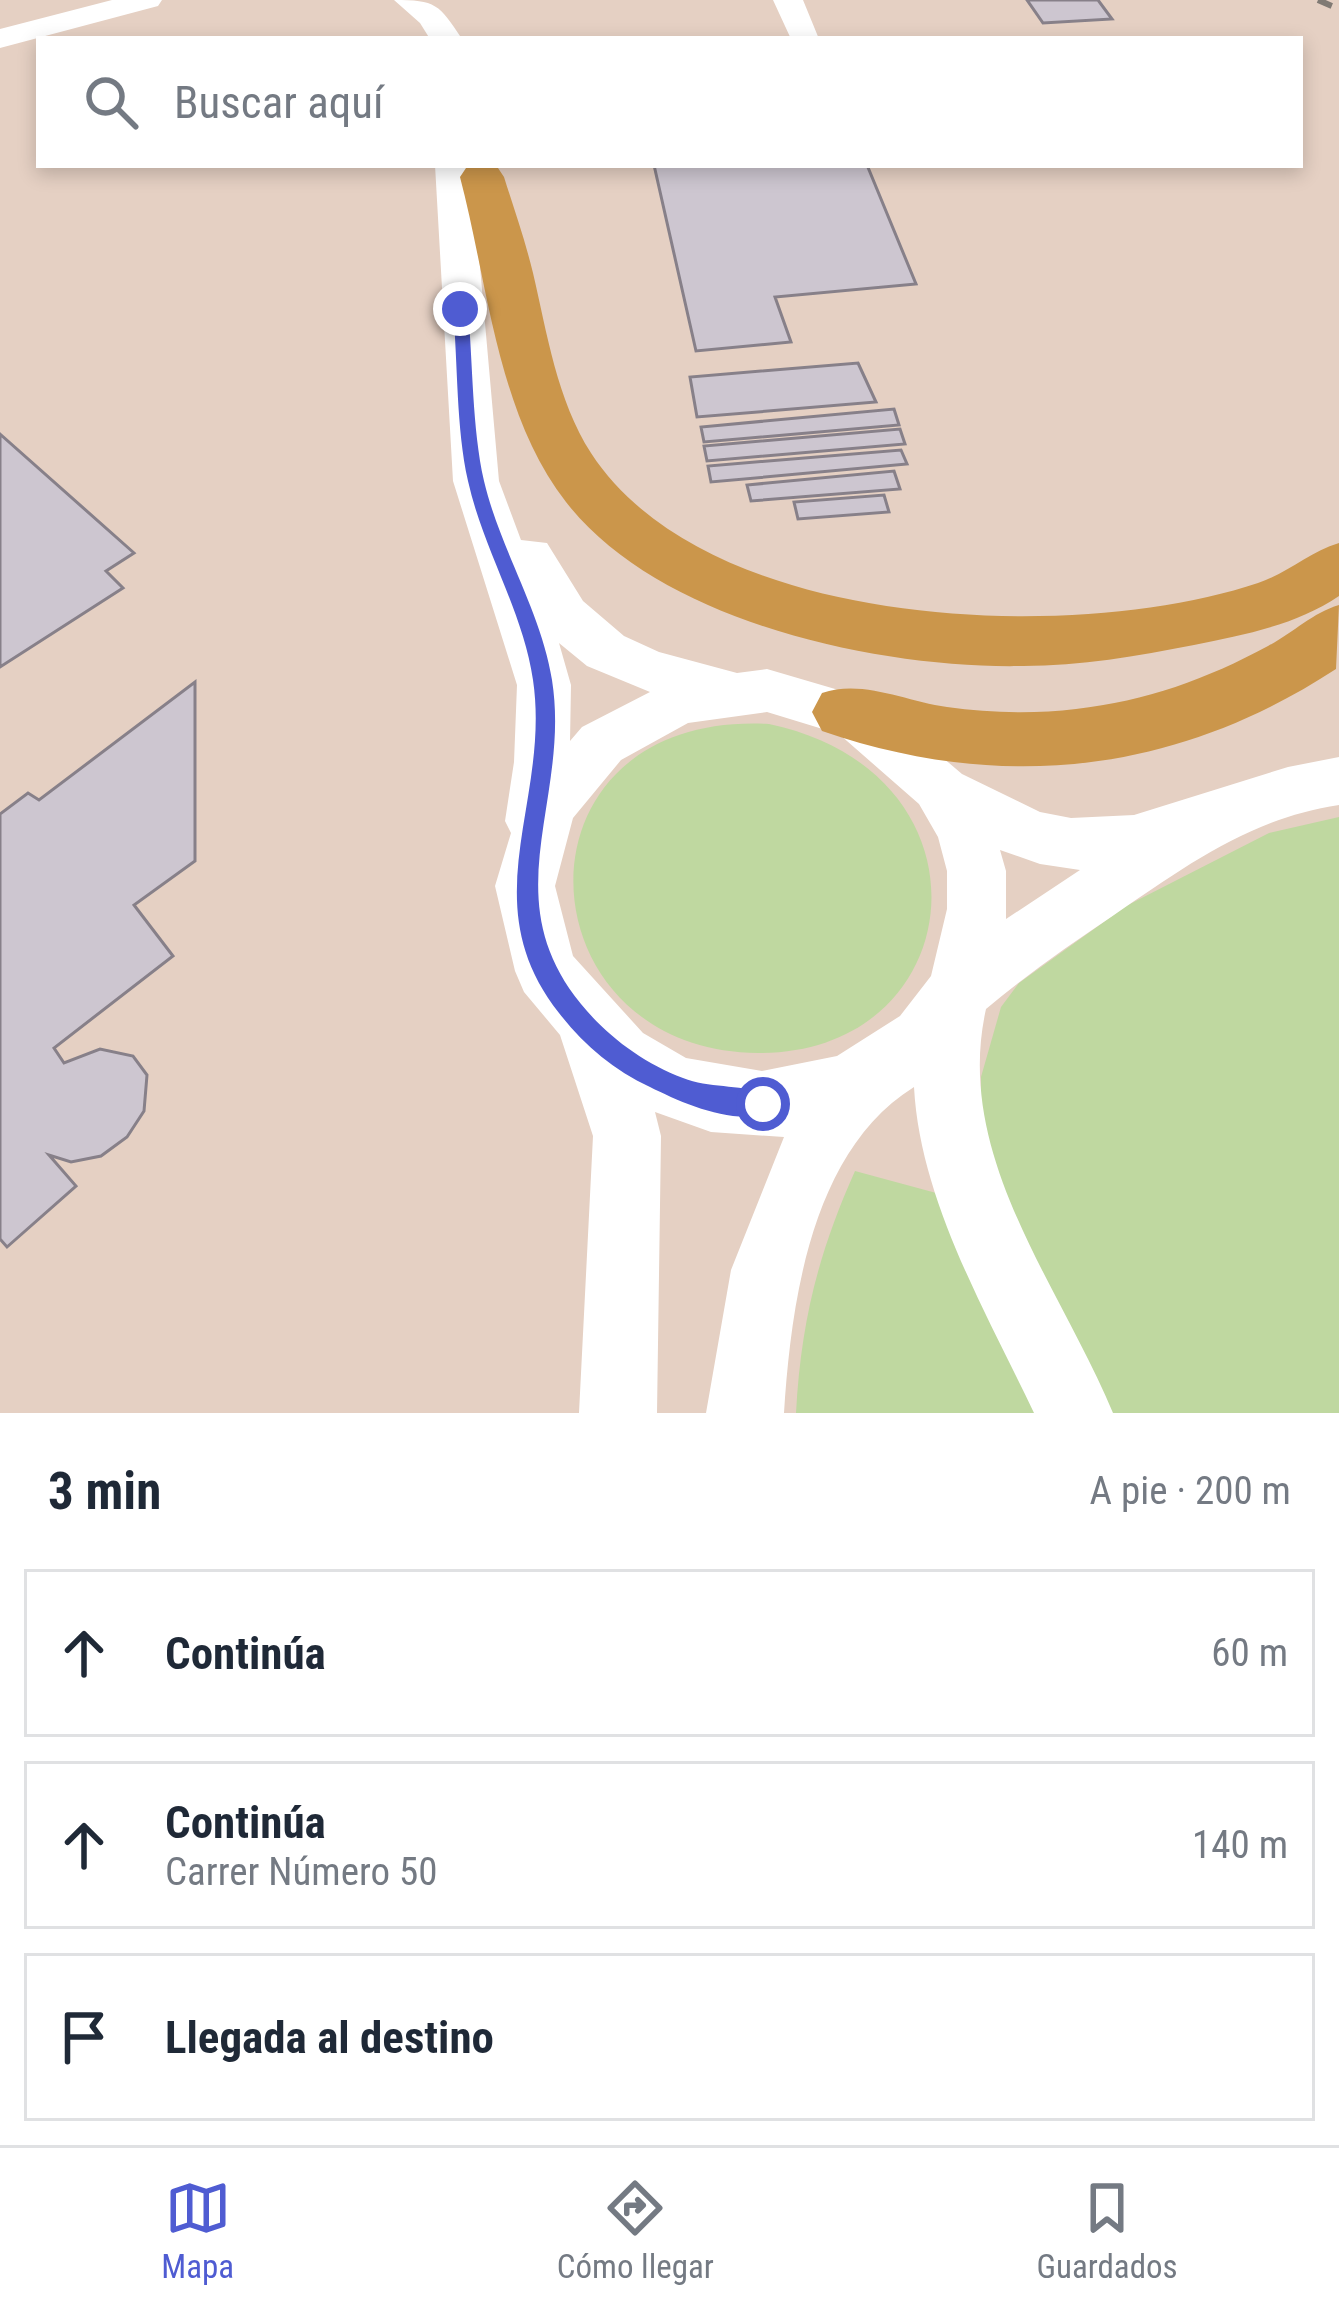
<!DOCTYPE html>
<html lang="es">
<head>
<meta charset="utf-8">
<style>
	body { margin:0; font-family:"Roboto Condensed",sans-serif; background:#f6f6f7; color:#1f2937 }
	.stop { position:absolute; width:36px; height:36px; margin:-27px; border:9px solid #4f5cd2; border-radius:50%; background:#fff }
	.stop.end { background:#4f5cd2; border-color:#fff; box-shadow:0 3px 12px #0008 }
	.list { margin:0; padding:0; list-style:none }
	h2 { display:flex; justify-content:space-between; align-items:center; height:156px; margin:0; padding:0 48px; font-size:51px }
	h2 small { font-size:39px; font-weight:400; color:#747a83 }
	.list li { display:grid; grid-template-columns:78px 1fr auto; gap:36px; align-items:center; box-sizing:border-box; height:168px; margin:0 24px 24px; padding:0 24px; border:3px solid #e0e1e3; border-radius:0px }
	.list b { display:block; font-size:45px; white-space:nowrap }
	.list p { margin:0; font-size:39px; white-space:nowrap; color:#747a83 }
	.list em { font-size:39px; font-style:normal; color:#747a83 }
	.icon { flex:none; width:66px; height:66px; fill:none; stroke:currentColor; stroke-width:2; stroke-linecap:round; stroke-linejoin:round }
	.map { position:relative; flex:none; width:1339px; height:1413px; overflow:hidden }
	.search { position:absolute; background:#fff; box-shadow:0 6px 18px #0003; left:36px; right:36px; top:36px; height:132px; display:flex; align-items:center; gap:30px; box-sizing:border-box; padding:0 42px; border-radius:0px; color:#747a83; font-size:45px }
	.sheet { height:732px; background:#fff }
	nav { display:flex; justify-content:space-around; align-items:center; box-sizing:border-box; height:168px; border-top:3px solid #e0e1e3; background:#fff; font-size:33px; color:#747a83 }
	nav a { display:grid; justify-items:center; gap:6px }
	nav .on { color:#4f5cd2 }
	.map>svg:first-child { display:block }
	.industrial { fill:#e5d0c3; fill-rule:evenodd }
	.green { fill:#bfd8a0 }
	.building { fill:#cdc6d0; stroke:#878089; stroke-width:3 }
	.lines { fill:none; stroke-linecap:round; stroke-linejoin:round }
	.minor { fill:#fff; fill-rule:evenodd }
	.highway { fill:#cb964b; fill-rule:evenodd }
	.rail { stroke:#807a74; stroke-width:6; stroke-dasharray:15 8; stroke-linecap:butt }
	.route { fill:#4f5cd2 }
</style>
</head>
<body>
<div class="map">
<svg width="1339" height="1413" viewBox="0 0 1339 1413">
	<rect width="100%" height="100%" fill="#e6dcd3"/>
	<!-- industrial -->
	<path class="industrial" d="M0,0H1339V1413H0ZM39,39H1300V165H39Z"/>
	<!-- green -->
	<path class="green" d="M769,724C1002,773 972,1054 758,1053C518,1051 502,710 769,724Z
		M1339,817V1413H1110L999,1182L981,1124V1077L1001,1007L1019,983L1126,906L1269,833Z
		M855,1171L951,1197L1044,1413H796C801,1322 818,1254 855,1171Z"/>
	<!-- building -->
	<path class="building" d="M1027,0H1098L1112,19L1043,23Z
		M654,165H867L916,284L775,297L791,342L696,351Z
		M858,363L876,402L697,417L690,377Z
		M894,409L899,425L704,442L701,427Z
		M900,429L905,444L707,461L704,446Z
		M0,434L134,553L106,571L123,588L0,667Z
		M901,450L907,464L711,482L708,466Z
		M894,471L900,489L751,501L747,485Z
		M884,495L889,512L798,519L794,502Z
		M195,682V861L134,905L173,956L54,1048L64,1063L100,1049L133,1056L147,1075L144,1111L127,1137L101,1156L71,1162L49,1155L76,1186L7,1247L0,1239V814L28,793L39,800Z"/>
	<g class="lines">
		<!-- minor -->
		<path class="minor" d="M112,0H162L158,6L0,48V29Z
			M394,0C436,0 439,4 462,39H430L420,23Z
			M773,0H803L819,39H791Z
			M435,165H471L499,481L521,540L547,543L583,601L624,636L659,652L737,673L767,669L876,701L962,774L1040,812L1071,818L1134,815L1288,767L1339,757V805C1251,818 1186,866 1114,915C1071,944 1026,975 986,1009C953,1156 1060,1285 1113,1413H1034C986,1312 920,1200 914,1087C811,1151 791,1303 784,1413H706L731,1270L784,1137L711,1132L655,1112L661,1136L657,1413H579L593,1136L560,1035L524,992L515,971L495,886L511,833L505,821L514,762L517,685L453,481ZM559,643L587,666L650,692L582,727L570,741L571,685ZM767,712L839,734L919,804L938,837L947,871V909L931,976L900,1016L837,1056L762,1071L686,1058L643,1033L573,956L555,886L573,818L621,760L688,723ZM1000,850L1040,864L1080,870L1006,919V871Z"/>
		<!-- highway -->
		<path class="highway" d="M477,165L498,168L504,177C514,209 525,240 533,273C547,333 557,400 591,453C707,632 1076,644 1258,583C1288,573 1309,552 1339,543V596C1296,625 1244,635 1194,645C1137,656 1081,666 1023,666C879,669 659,622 566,502C497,414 488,283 460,177L466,168Z
			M1339,605L1336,669C1175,774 1002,793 822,731L812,712L822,693C862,679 905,701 947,707C990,713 1034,714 1076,709C1146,701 1207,679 1268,646C1293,633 1312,613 1339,605Z"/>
		<!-- rail -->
		<path class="rail" d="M1318,0L1339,9"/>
	</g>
	<!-- route -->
	<path class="route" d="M460,304L468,309C473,365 472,427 484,481C500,549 541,611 552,680C571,800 493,896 581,1004C607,1036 643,1063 683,1078C711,1089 744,1084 771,1095V1112C736,1127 682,1103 650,1087C613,1070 584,1045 559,1013C471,901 551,802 533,680C523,611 483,549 468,481C456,427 458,365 453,309Z"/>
</svg>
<div class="stop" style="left:763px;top:1104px"></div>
<div class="stop end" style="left:460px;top:309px"></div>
<div class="search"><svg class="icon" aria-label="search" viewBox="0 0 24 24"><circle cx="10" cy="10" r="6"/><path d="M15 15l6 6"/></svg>Buscar aquí</div>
</div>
<section class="sheet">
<h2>3 min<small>A pie · 200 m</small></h2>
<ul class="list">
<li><svg class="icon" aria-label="ahead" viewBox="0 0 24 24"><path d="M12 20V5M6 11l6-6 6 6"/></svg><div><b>Continúa</b></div><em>60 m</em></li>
<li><svg class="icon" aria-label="ahead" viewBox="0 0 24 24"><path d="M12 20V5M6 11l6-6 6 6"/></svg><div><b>Continúa</b><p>Carrer Número 50</p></div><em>140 m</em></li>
<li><svg class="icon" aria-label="arrive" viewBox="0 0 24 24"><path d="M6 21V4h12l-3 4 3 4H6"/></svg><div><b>Llegada al destino</b></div></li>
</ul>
</section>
<nav>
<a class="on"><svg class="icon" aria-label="map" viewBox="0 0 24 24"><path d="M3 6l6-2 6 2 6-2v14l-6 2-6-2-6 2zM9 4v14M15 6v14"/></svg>Mapa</a>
<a><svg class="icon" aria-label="directions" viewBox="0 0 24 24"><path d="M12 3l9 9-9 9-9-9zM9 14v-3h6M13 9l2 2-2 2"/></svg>Cómo llegar</a>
<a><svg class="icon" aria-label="saved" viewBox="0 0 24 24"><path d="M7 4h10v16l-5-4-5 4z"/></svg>Guardados</a>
</nav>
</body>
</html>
